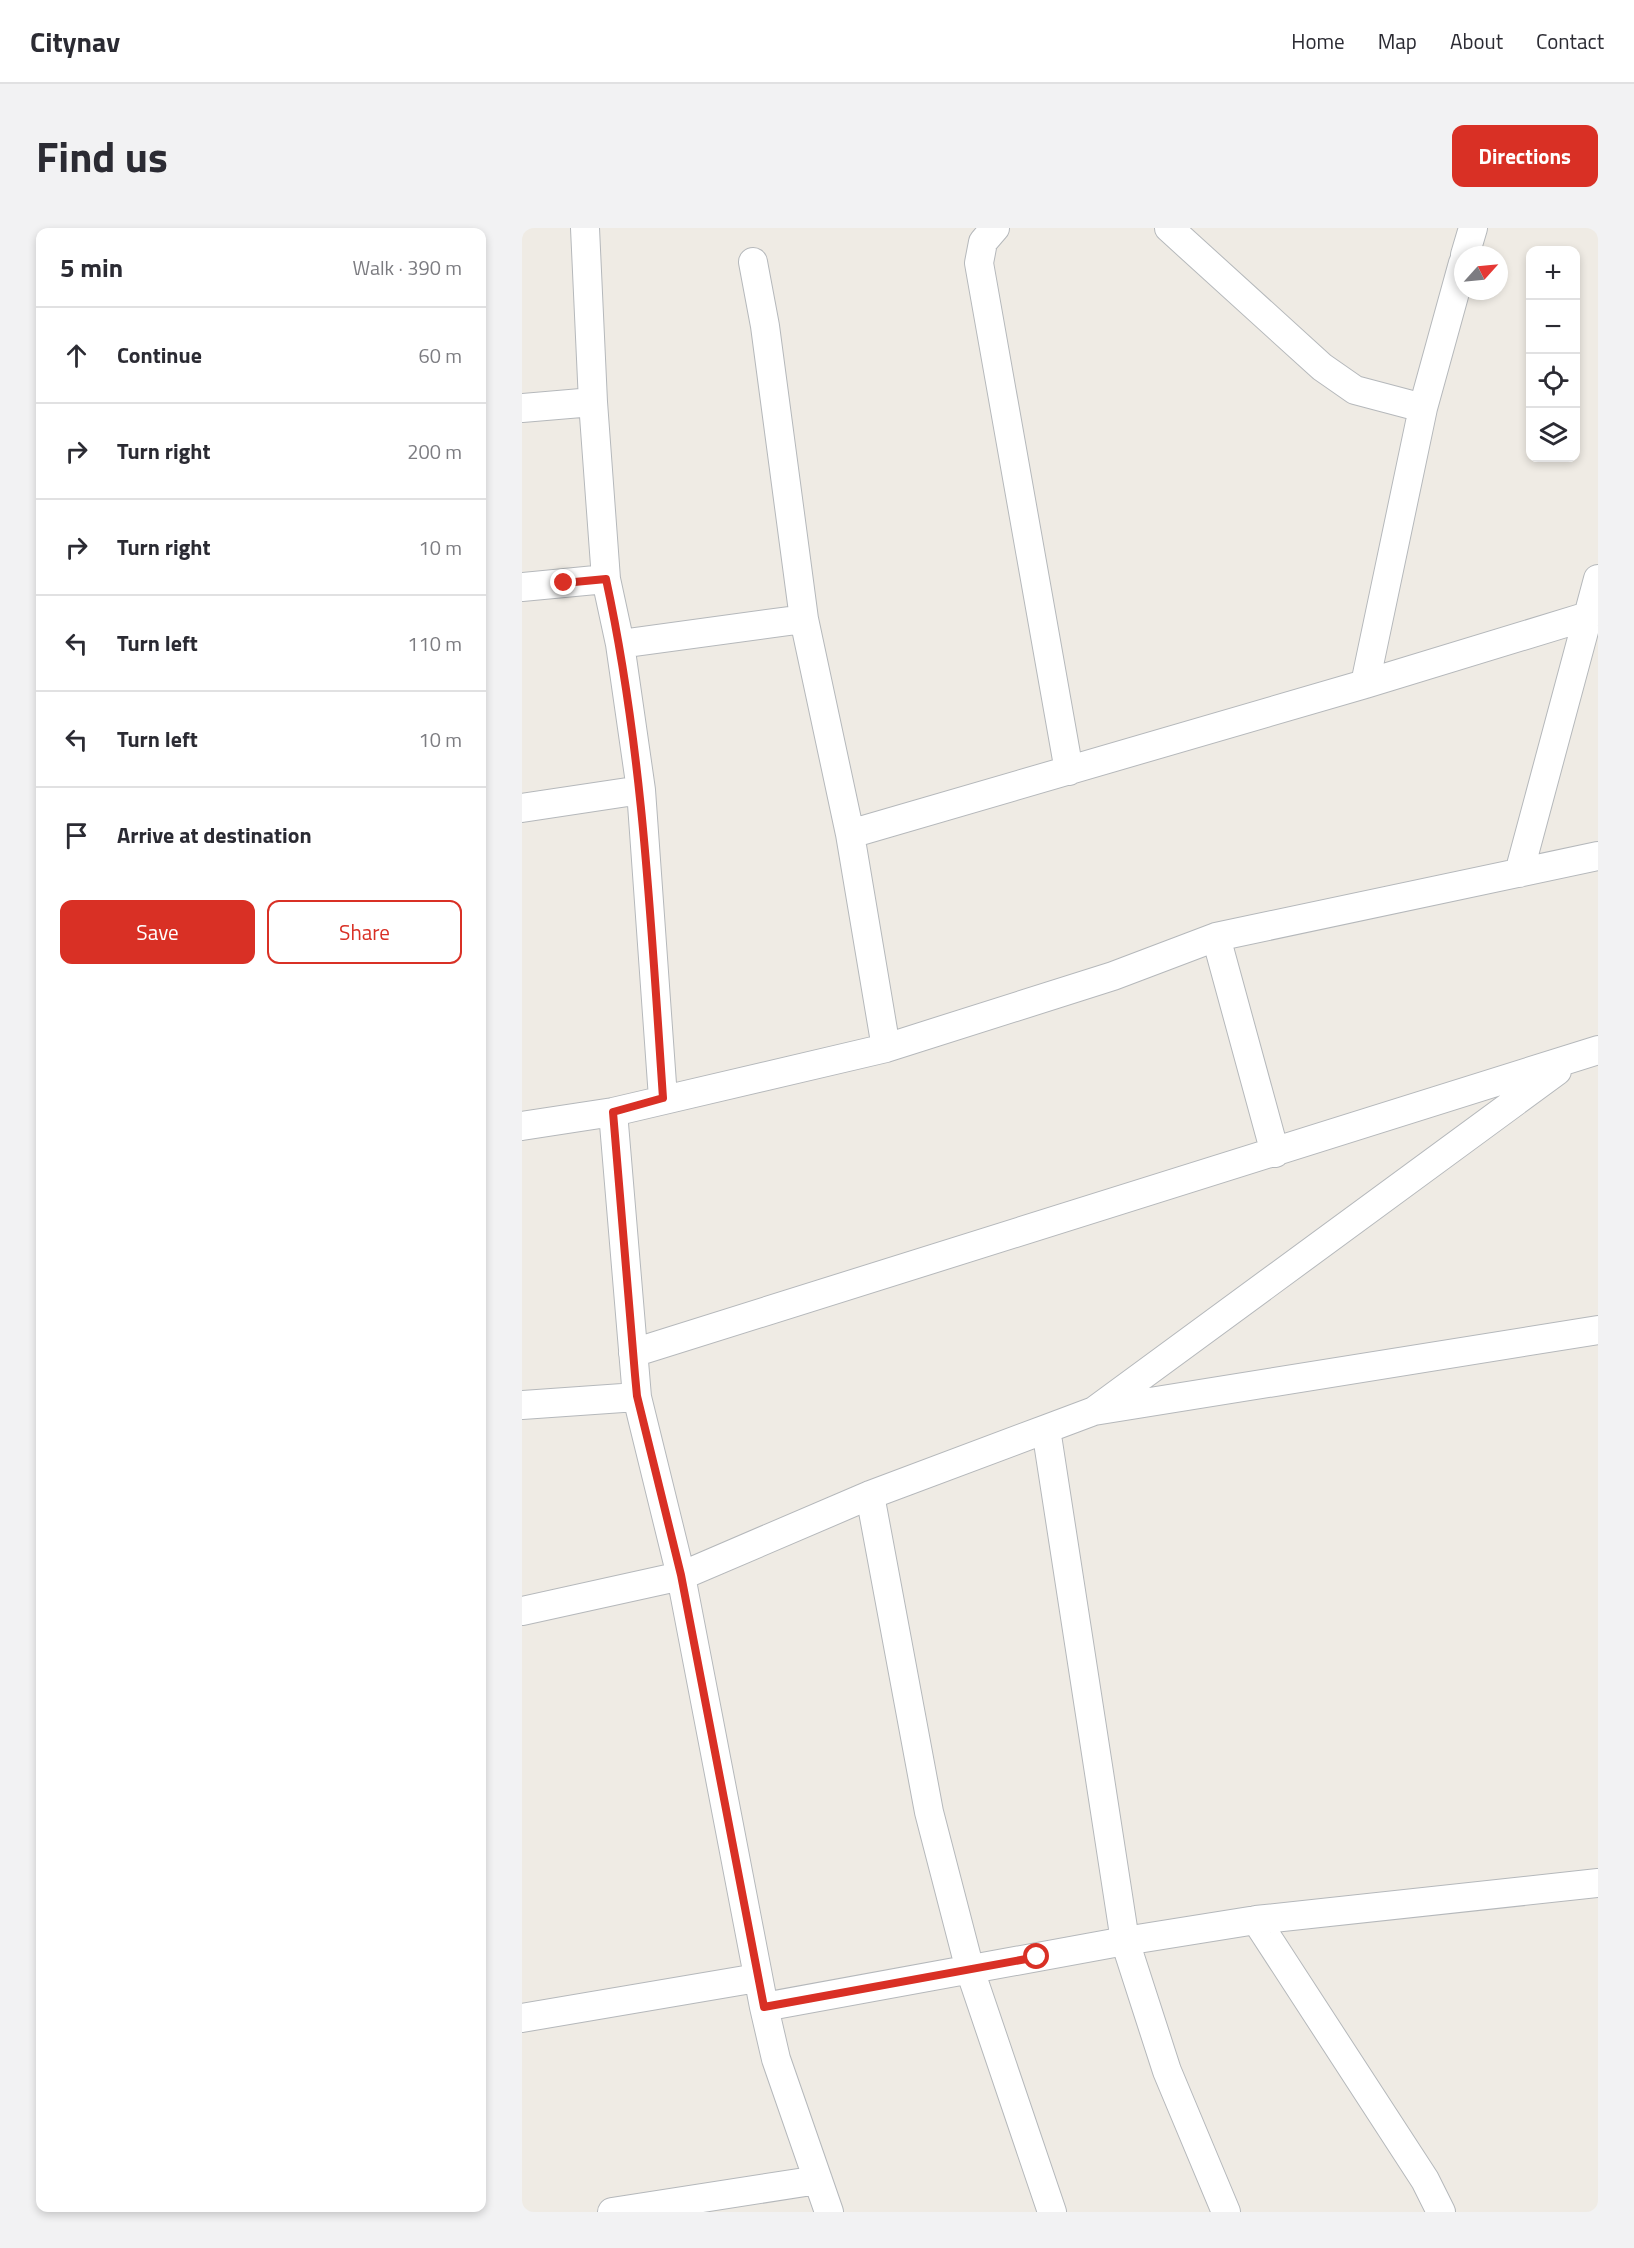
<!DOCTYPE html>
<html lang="en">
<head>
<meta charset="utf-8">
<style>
	body { margin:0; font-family:"Titillium Web",sans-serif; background:#f2f2f3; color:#2b2b33 }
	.controls { position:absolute; right:18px; top:18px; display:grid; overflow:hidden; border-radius:12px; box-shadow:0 3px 9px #0003 }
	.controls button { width:54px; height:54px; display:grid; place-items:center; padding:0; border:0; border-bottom:2px solid #e1e1e2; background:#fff; color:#2b2b33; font:30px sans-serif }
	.compass { position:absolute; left:932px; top:18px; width:54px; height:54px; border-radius:50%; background:#fff; box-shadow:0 3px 9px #0003; rotate:63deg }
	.stop { position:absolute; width:18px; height:18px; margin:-14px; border:4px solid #d93025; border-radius:50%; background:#fff }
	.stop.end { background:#d93025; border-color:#fff; box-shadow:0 2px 6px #0008 }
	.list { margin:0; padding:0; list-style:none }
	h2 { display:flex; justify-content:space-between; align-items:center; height:78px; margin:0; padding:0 24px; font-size:26px }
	h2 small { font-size:20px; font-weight:400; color:#7c7c81 }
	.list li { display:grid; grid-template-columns:39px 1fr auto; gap:18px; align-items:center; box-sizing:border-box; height:96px; padding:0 24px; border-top:2px solid #e1e1e2 }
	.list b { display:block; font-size:22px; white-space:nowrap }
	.list em { font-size:20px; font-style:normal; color:#7c7c81 }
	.actions { display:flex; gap:12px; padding:18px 24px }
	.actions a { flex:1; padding:14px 0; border:2px solid #d93025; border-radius:12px; text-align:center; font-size:21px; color:#d93025 }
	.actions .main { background:#d93025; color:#fff }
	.icon { flex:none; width:33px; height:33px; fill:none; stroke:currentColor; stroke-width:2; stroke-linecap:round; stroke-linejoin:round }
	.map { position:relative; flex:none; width:1076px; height:1984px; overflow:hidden; border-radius:12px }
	header { display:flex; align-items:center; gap:36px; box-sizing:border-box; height:84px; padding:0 30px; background:#fff; border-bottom:2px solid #e1e1e2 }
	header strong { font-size:28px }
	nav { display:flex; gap:33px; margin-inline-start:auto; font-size:21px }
	.intro { display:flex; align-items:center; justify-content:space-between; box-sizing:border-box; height:144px; padding:0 36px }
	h1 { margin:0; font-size:42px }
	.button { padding:15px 27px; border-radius:12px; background:#d93025; color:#fff; font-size:21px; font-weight:700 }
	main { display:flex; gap:36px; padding:0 36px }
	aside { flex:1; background:#fff; border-radius:12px; box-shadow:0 3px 9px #0003 }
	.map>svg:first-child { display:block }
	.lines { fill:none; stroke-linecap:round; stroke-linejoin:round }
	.street-casing { stroke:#b5b8bb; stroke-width:30 }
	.street { stroke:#fff; stroke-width:28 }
	.route { stroke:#d93025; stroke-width:8 }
</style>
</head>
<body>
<header>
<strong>Citynav</strong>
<nav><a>Home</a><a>Map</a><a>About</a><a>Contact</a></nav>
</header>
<div class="intro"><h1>Find us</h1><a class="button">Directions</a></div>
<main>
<aside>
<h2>5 min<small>Walk · 390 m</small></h2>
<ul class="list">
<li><svg class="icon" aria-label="ahead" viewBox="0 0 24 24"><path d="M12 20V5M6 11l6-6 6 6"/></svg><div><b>Continue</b></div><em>60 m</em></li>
<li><svg class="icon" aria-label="right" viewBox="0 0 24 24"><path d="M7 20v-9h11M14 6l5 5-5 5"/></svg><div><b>Turn right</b></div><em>200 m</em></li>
<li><svg class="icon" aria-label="right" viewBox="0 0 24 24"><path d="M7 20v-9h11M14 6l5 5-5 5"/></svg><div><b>Turn right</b></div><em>10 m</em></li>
<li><svg class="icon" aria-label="left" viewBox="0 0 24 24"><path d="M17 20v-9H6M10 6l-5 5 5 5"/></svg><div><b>Turn left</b></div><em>110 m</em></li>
<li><svg class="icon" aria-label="left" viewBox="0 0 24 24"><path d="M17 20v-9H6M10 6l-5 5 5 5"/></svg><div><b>Turn left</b></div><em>10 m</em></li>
<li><svg class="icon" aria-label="arrive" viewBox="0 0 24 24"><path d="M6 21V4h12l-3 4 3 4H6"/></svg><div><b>Arrive at destination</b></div></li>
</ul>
<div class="actions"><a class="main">Save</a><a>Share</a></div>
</aside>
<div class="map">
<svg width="1076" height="1984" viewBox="0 0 1076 1984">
	<rect width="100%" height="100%" fill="#efebe4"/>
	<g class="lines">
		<defs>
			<path id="street" d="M63,0L71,174
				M473,0L461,14L457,35L547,543
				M647,0L800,139L833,162L901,180
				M943,27L951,0
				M231,34L243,98L282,391L328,606L364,820
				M0,180L71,174L84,351L98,416L119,562L141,870
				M0,359L84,351
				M98,416L282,391
				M843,456L901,180L941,35
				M0,580L119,562
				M328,606L843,456L1066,388
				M997,645L1076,351
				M694,709L753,925
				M91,884L115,1169L159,1348L242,1779L254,1831L307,1984
				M0,898L91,884L364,820L591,748L694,709L1076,628
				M111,1125L1076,822
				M0,1177L115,1169
				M572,1183L1035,843
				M524,1201L572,1183L1076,1102
				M348,1267L407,1584L448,1742L530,1984
				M0,1383L159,1348L348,1267L524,1201L603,1713L645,1843L704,1984
				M734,1692L903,1952L919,1984
				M242,1779L603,1713L734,1692L1076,1655
				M0,1790L235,1750
				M90,1984L296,1952"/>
		</defs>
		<!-- street casing -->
		<use href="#street" class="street-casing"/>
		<!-- street -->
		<use href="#street" class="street"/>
	</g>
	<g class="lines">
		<!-- route -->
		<path class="route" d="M42,355L84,351C121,522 129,697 141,870L91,884L113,1147L115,1168L159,1347L242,1779L515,1729"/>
	</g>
</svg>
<div class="controls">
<button>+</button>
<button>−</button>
<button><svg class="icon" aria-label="locate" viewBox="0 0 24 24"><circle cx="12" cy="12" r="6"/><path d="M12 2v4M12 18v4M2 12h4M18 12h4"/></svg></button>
<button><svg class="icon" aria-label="layers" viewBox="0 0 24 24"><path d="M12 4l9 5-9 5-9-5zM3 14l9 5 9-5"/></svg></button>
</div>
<svg class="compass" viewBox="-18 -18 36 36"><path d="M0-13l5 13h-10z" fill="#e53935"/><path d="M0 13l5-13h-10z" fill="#7c7c81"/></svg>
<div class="stop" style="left:515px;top:1729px"></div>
<div class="stop end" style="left:42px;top:355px"></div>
</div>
</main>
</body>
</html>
